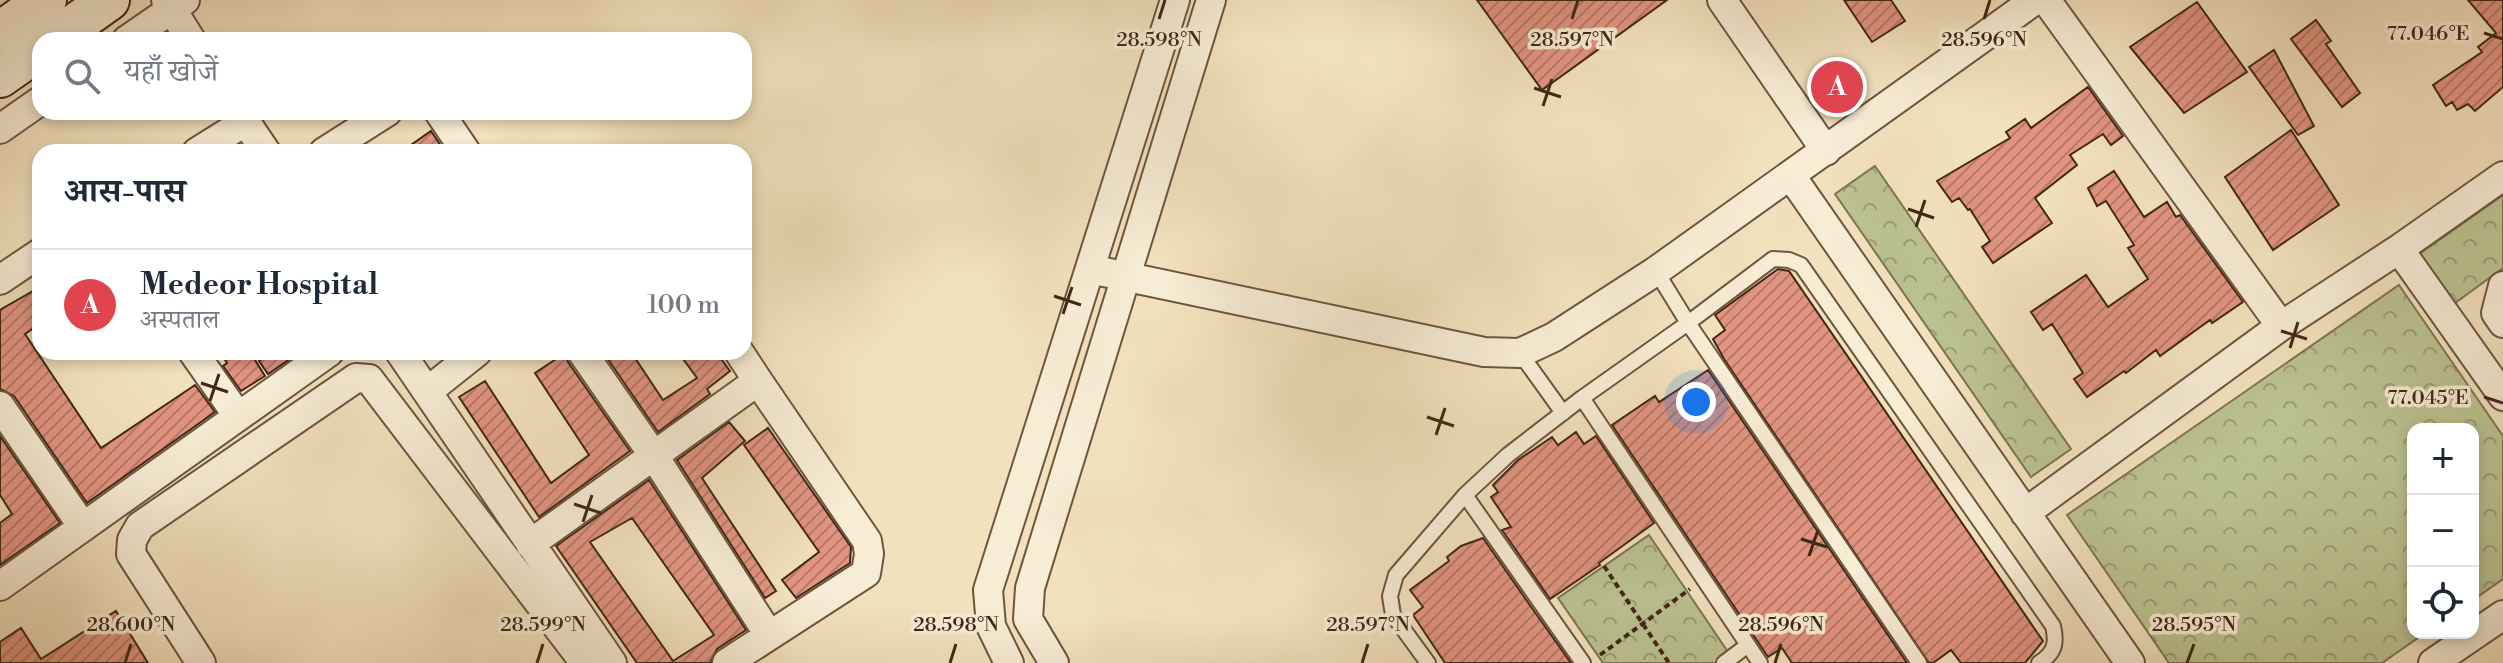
<!DOCTYPE html>
<html lang="hi">
<head>
<meta charset="utf-8">
<style>
	body { margin:0; font-family:"Libre Bodoni","Noto Serif Devanagari",serif; background:#f6f6f7; color:#1f2937 }
	.controls { position:absolute; right:24px; bottom:24px; display:grid; overflow:hidden; border-radius:16px; box-shadow:0 4px 12px #0003 }
	.controls button { width:72px; height:72px; display:grid; place-items:center; padding:0; border:0; border-bottom:2px solid #e0e1e3; background:#fff; color:#1f2937; font:40px sans-serif }
	.you { position:absolute; left:1696px; top:402px; width:28px; height:28px; margin:-20px; border:6px solid #fff; border-radius:50%; background:#1a73e8; box-shadow:0 0 0 12px #1a73e833 }
	.badge { display:grid; place-items:center; width:52px; height:52px; border-radius:50%; background:#d93025; color:#fff; font-size:26px; font-weight:700 }
	.pin { position:absolute; translate:-50% -50%; border:4px solid #fff; box-shadow:0 2px 8px #0006 }
	.list { margin:0; padding:0; list-style:none }
	h2 { display:flex; justify-content:space-between; align-items:center; height:104px; margin:0; padding:0 32px; font-size:34px }
	h2 small { font-size:26px; font-weight:400; color:#747a83 }
	.list li { display:grid; grid-template-columns:52px 1fr auto; gap:24px; align-items:center; box-sizing:border-box; height:112px; padding:0 32px; border-top:2px solid #e0e1e3 }
	.list b { display:block; font-size:30px; white-space:nowrap }
	.list p { margin:0; font-size:26px; white-space:nowrap; color:#747a83 }
	.list em { font-size:26px; font-style:normal; color:#747a83 }
	.icon { flex:none; width:44px; height:44px; fill:none; stroke:currentColor; stroke-width:2; stroke-linecap:round; stroke-linejoin:round }
	.map { position:relative; flex:none; width:2503px; height:663px; overflow:hidden }
	.search { position:absolute; background:#fff; box-shadow:0 4px 12px #0003; left:32px; top:32px; width:720px; height:88px; display:flex; align-items:center; gap:20px; box-sizing:border-box; padding:0 28px; border-radius:24px; color:#747a83; font-size:30px }
	.panel { position:absolute; background:#fff; box-shadow:0 4px 12px #0003; left:32px; top:144px; width:720px; height:216px; border-radius:24px }
	.map>svg:first-child { display:block }
	.park { fill:url(#park-crowns); stroke:#7e7452; stroke-width:2 }
	.building { fill:url(#building-hatch); stroke:#412715; stroke-width:2; fill-rule:evenodd }
	.lines { fill:none; stroke-linecap:round; stroke-linejoin:round }
	.lane-casing { stroke:#6d563f; stroke-width:18 }
	.street-casing { stroke:#6d563f; stroke-width:32 }
	.secondary-casing { stroke:#412715; stroke-width:44 }
	.path { stroke:#412715; stroke-width:4; stroke-dasharray:6 4; stroke-linecap:butt }
	.lane { stroke:#f7ecd4; stroke-width:14 }
	.street { stroke:#f7ecd4; stroke-width:28 }
	.secondary { stroke:#f7ecd4; stroke-width:40 }
	.ticks { fill:none; stroke:#412715; stroke-width:3 }
	.ticks-label { font-size:20px; text-anchor:middle; fill:#412715; stroke:#f7ecd4; stroke-width:7; stroke-linejoin:round; paint-order:stroke }
</style>
</head>
<body>
<div class="map">
<svg width="2503" height="663" viewBox="0 0 2503 663">
	<defs>
		<pattern id="park-crowns" width="20" height="18" patternUnits="userSpaceOnUse" patternTransform="scale(2)"><rect width="20" height="18" fill="#bbc290"/><path d="M2 6a3 3 0 1 1 6 0M12 15a3 3 0 1 1 6 0" fill="none" stroke="#9a9e74"/></pattern>
		<pattern id="building-hatch" width="6" height="6" patternUnits="userSpaceOnUse" patternTransform="scale(2)"><rect width="6" height="6" fill="#e29480"/><path d="M-1 1l2-2M0 6l6-6M5 7l2-2" fill="none" stroke="#b97968"/></pattern>
	</defs>
	<rect width="100%" height="100%" fill="#f2e1bd"/>
	<filter id="stains"><feTurbulence type="fractalNoise" baseFrequency=".0025" numOctaves="4"/><feColorMatrix values="0 0 0 0 .2 0 0 0 0 .09 0 0 0 0 .02 0 0 0 .5 -.17"/></filter>
	<radialGradient id="worn" r=".72"><stop offset=".6" stop-color="#630" stop-opacity="0"/><stop offset="1" stop-color="#630" stop-opacity=".3"/></radialGradient>
	<!-- park -->
	<path class="park" d="M1875,166L2071,449L2031,477L1835,194Z
		M2503,195V268L2455,303L2418,255Z
		M2399,285L2503,436V579L2473,600V429H2413V633H2425L2382,663H2169L2067,515Z
		M1649,535L1730,655L1718,663H1603L1558,598Z"/>
	<!-- building -->
	<path class="building" d="M1477,0H1667L1542,90Z
		M1844,0H1891L1905,21L1872,42Z
		M2468,0H2503V87L2475,111L2468,104L2457,110L2452,102L2446,106L2433,85L2482,52L2478,47L2496,33Z
		M2197,2L2247,72L2184,113L2130,47Z
		M2316,20L2331,41L2326,44L2360,93L2342,107L2291,39Z
		M2274,50L2314,126L2298,135L2249,67Z
		M2088,87L2123,136L2111,145L2103,134L2070,155L2077,165L2035,198L2052,223L1993,263L1982,247L1990,241L1970,209L1968,210L1959,198L1952,202L1937,181L2010,138L2006,132L2025,119L2031,128Z
		M2291,130L2339,205L2273,250L2225,177Z
		M431,131L445,152H401Z
		M2114,171L2144,217L2167,202L2176,217L2180,215L2243,302L2212,323L2210,320L2160,356L2156,350L2126,373L2124,371L2087,397L2074,379L2083,373L2052,324L2043,330L2031,312L2086,275L2108,307L2148,279L2128,248L2134,245L2106,201L2097,206L2088,188Z
		M1778,269L1789,271L2043,641L2025,663H1961L1951,650L1933,663H1929L1724,359L1713,339L1725,330L1715,315Z
		M40,287V324L25,334L101,448L195,385L215,412L87,503L14,396L0,389V310Z
		M220,352H250L265,376L241,391L223,366L227,363Z
		M272,352H300L268,374L259,361Z
		M603,352H631L663,400L697,378L678,352H716L730,371L707,389L710,394L658,432Z
		M565,353L568,362L630,451L539,517L459,397L485,381L551,483L589,455L535,373Z
		M1708,370L1907,663H1792L1782,648L1768,657L1612,425L1655,396L1659,402Z
		M729,422L745,441L702,478L776,591L765,598L677,460Z
		M768,428L851,547L850,563L796,598L782,580L819,552L744,445Z
		M1576,432L1584,444L1596,436L1654,523L1599,563L1600,565L1550,599L1502,530L1511,527L1491,497L1498,492L1493,485L1518,460L1552,437L1558,445Z
		M0,436L60,523L0,565V523L12,514L0,495Z
		M649,480L746,630L717,649L710,663H637L556,546ZM632,518L714,635L673,661L590,542Z
		M1483,538L1534,611L1571,663H1445L1413,615L1423,607L1410,590L1449,561L1447,557L1461,546Z
		M116,611L148,663H0V642L21,628L41,659Z"/>
	<g class="lines">
		<defs>
			<path id="lane" d="M1656,271L1688,323L1582,398L1760,663
				M1520,353L1563,413
				M1465,495L1583,663
				M1428,663L1393,615L1390,596L1396,575L1465,495L1508,455L1582,398
				M1724,663L1748,645
				M1919,663L1688,323L1773,259L1789,260L1801,265L2053,626C2057,643 2055,653 2039,663"/>
			<path id="street" d="M166,0L191,40
				M1722,0L1826,151
				M2046,0L2281,326
				M127,40L185,0
				M239,112L266,152
				M439,112L466,152
				M0,129L40,101
				M197,152L245,122
				M324,152L387,112
				M1791,176L2130,663
				M2399,249L2503,396
				M1090,269L1484,352L1520,353L1554,337L1656,271L2035,0
				M0,280L40,253
				M2503,286L2496,313L2503,323
				M193,352L238,416
				M400,352L612,663
				M582,352L654,456L769,635
				M739,352L758,381
				M428,391L477,352
				M0,406L83,527
				M2025,513L2281,326L2399,249L2503,176
				M530,544L758,381L867,541L869,554L866,573L727,663
				M0,586L329,352
				M201,663L131,554L132,540L140,526L356,378L369,379L585,663
				M1009,663L991,626L988,590L1175,0
				M1054,663L1028,619L1030,588L1211,0
				M2433,663L2503,615"/>
			<path id="secondary" d="M0,32L46,0
				M53,40L109,0
				M0,77L40,49"/>
		</defs>
		<!-- lane casing -->
		<use href="#lane" class="lane-casing"/>
		<!-- street casing -->
		<use href="#street" class="street-casing"/>
		<!-- secondary casing -->
		<use href="#secondary" class="secondary-casing"/>
		<!-- path -->
		<path class="path" d="M1604,566L1669,663
			M1600,655L1690,589"/>
		<!-- lane -->
		<use href="#lane" class="lane"/>
		<!-- street -->
		<use href="#street" class="street"/>
		<!-- secondary -->
		<use href="#secondary" class="secondary"/>
	</g>
	<!-- ticks -->
	<path class="ticks" d="M1159,19L1165,0M1572,19L1578,0M1984,19L1990,0M2484,33L2503,39M1534,88L1561,97M1543,106L1552,79M1908,209L1934,218M1916,227L1925,200M1054,296L1081,305M1063,314L1072,287M2281,331L2307,339M2290,348L2298,322M201,383L228,392M2484,397L2503,403M210,401L219,374M1427,417L1454,426M1436,435L1445,408M574,504L601,513M583,522L592,495M1801,539L1827,547M1809,556L1818,530M125,663L131,644M537,663L543,644M950,663L956,644M1362,663L1368,644M1775,663L1781,644M2187,663L2194,644"/>
	<g class="ticks-label">
		<text x="2428" y="40">77.046°E</text>
		<text x="1159" y="46">28.598°N</text>
		<text x="1572" y="46">28.597°N</text>
		<text x="1984" y="46">28.596°N</text>
		<text x="2428" y="404">77.045°E</text>
		<text x="131" y="631">28.600°N</text>
		<text x="543" y="631">28.599°N</text>
		<text x="956" y="631">28.598°N</text>
		<text x="1368" y="631">28.597°N</text>
		<text x="1781" y="631">28.596°N</text>
		<text x="2194" y="631">28.595°N</text>
	</g>
	<rect width="100%" height="100%" filter="url(#stains)"/>
	<rect width="100%" height="100%" fill="url(#worn)"/>
</svg>
<div class="controls">
<button>+</button>
<button>−</button>
<button><svg class="icon" aria-label="locate" viewBox="0 0 24 24"><circle cx="12" cy="12" r="6"/><path d="M12 2v4M12 18v4M2 12h4M18 12h4"/></svg></button>
</div>
<div class="you"></div>
<div class="pin badge" style="left:1837px;top:87px;background:#e0444e">A</div>
<div class="search"><svg class="icon" aria-label="search" viewBox="0 0 24 24"><circle cx="10" cy="10" r="6"/><path d="M15 15l6 6"/></svg>यहाँ खोजें</div>
<section class="panel">
<h2>आस-पास<small></small></h2>
<ul class="list">
<li><span class="badge" style="background:#e0444e">A</span><div><b>Medeor Hospital</b><p>अस्पताल</p></div><em>100 m</em></li>
</ul>
</section>
</div>
</body>
</html>
